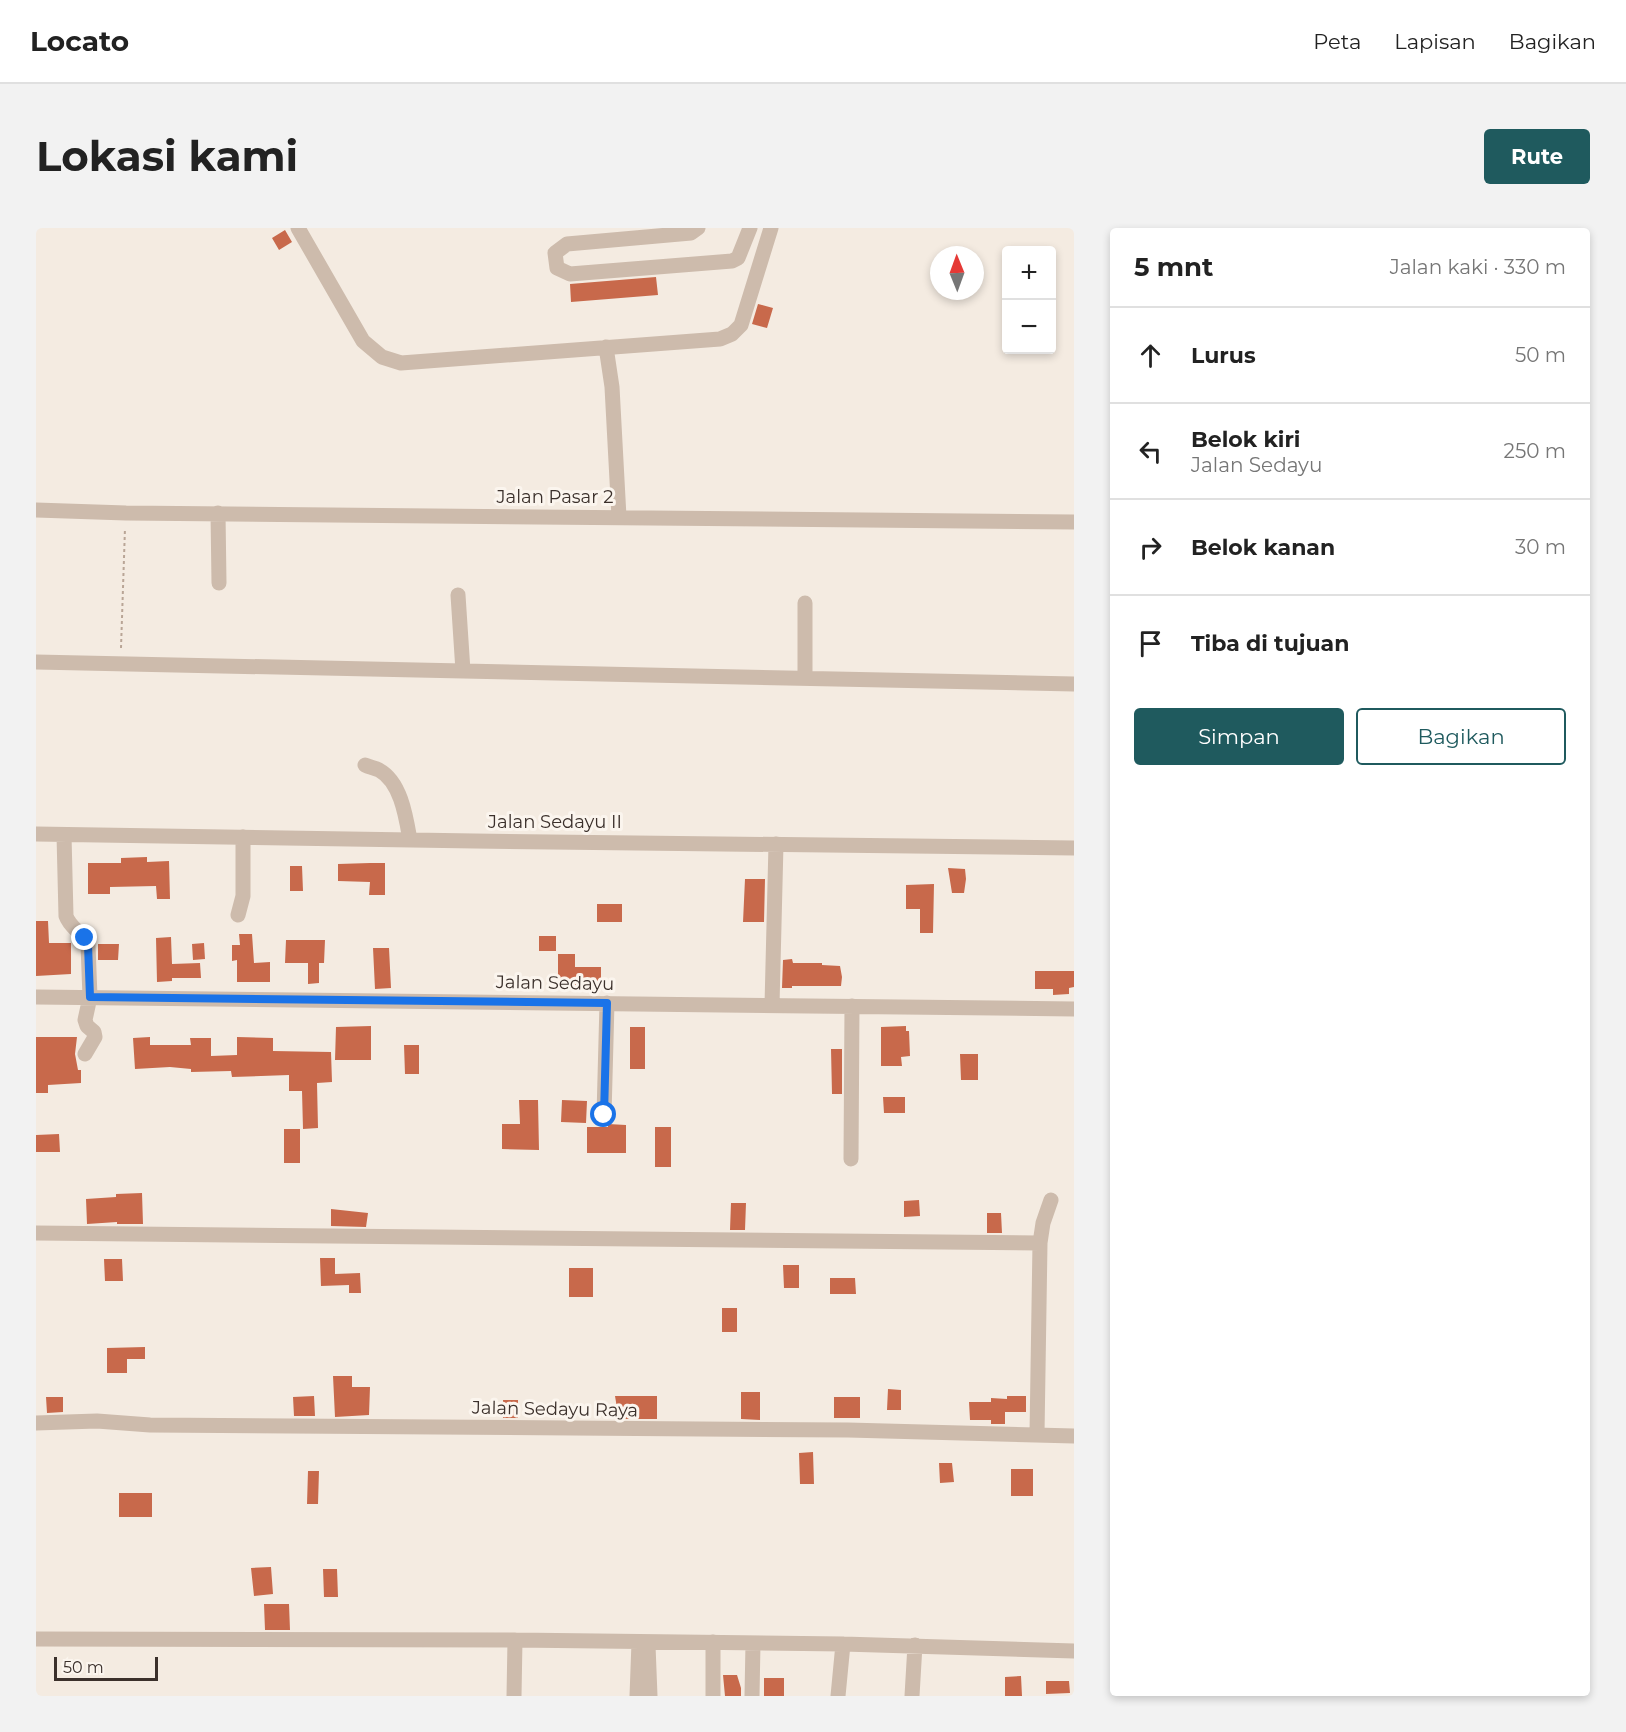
<!DOCTYPE html>
<html lang="id">
<head>
<meta charset="utf-8">
<style>
	body { margin:0; font-family:Montserrat,sans-serif; background:#f2f2f2; color:#222 }
	.controls { position:absolute; right:18px; top:18px; display:grid; overflow:hidden; border-radius:6px; box-shadow:0 3px 9px #0003 }
	.controls button { width:54px; height:54px; display:grid; place-items:center; padding:0; border:0; border-bottom:2px solid #e0e0e0; background:#fff; color:#222; font:30px sans-serif }
	.compass { position:absolute; left:894px; top:18px; width:54px; height:54px; border-radius:50%; background:#fff; box-shadow:0 3px 9px #0003; rotate:359deg }
	.scale { position:absolute; left:18px; bottom:15px; width:104px; box-sizing:border-box; padding-left:6px; border:3px solid #3b302b; border-top:0; font-size:16px; line-height:21px; white-space:nowrap; color:#3b302b; -webkit-text-stroke:4px #fbf5ee; paint-order:stroke }
	.stop { position:absolute; width:18px; height:18px; margin:-14px; border:4px solid #1a73e8; border-radius:50%; background:#fff }
	.stop.end { background:#1a73e8; border-color:#fff; box-shadow:0 2px 6px #0008 }
	.list { margin:0; padding:0; list-style:none }
	h2 { display:flex; justify-content:space-between; align-items:center; height:78px; margin:0; padding:0 24px; font-size:26px }
	h2 small { font-size:20px; font-weight:400; color:#767676 }
	.list li { display:grid; grid-template-columns:39px 1fr auto; gap:18px; align-items:center; box-sizing:border-box; height:96px; padding:0 24px; border-top:2px solid #e0e0e0 }
	.list b { display:block; font-size:22px; white-space:nowrap }
	.list p { margin:0; font-size:20px; white-space:nowrap; color:#767676 }
	.list em { font-size:20px; font-style:normal; color:#767676 }
	.actions { display:flex; gap:12px; padding:18px 24px }
	.actions a { flex:1; padding:14px 0; border:2px solid #1f5a5e; border-radius:6px; text-align:center; font-size:21px; color:#1f5a5e }
	.actions .main { background:#1f5a5e; color:#fff }
	.icon { flex:none; width:33px; height:33px; fill:none; stroke:currentColor; stroke-width:2; stroke-linecap:round; stroke-linejoin:round }
	.map { position:relative; flex:none; width:1038px; height:1468px; overflow:hidden; border-radius:6px }
	header { display:flex; align-items:center; gap:36px; box-sizing:border-box; height:84px; padding:0 30px; background:#fff; border-bottom:2px solid #e0e0e0 }
	header strong { font-size:28px }
	nav { display:flex; gap:33px; margin-inline-start:auto; font-size:21px }
	.intro { display:flex; align-items:center; justify-content:space-between; box-sizing:border-box; height:144px; padding:0 36px }
	h1 { margin:0; font-size:42px }
	.button { padding:15px 27px; border-radius:6px; background:#1f5a5e; color:#fff; font-size:21px; font-weight:700 }
	main { display:flex; gap:36px; padding:0 36px }
	aside { flex:1; background:#fff; border-radius:6px; box-shadow:0 3px 9px #0003 }
	.map>svg:first-child { display:block }
	.building { fill:#c8694b }
	.lines { fill:none; stroke-linecap:round; stroke-linejoin:round }
	.path { stroke:#b9a596; stroke-width:2; stroke-dasharray:3 3; stroke-linecap:butt }
	.minor { stroke:#cdbbac; stroke-width:15 }
	.route { stroke:#1a73e8; stroke-width:8 }
	.labels { text-anchor:middle; dominant-baseline:central; stroke-width:6; stroke-linejoin:round; paint-order:stroke }
	.street-label { font-size:18px; fill:#3b302b; stroke:#fbf5ee }
</style>
</head>
<body>
<header>
<strong>Locato</strong>
<nav><a>Peta</a><a>Lapisan</a><a>Bagikan</a></nav>
</header>
<div class="intro"><h1>Lokasi kami</h1><a class="button">Rute</a></div>
<main>
<div class="map">
<svg width="1038" height="1468" viewBox="0 0 1038 1468">
	<rect width="100%" height="100%" fill="#f4ebe1"/>
	<!-- building -->
	<path class="building" d="M249,2L256,14L243,22L236,10Z
		M620,49L622,67L535,74L534,56Z
		M722,76L737,80L731,100L716,96Z
		M111,629V634L133,633L134,671H121L120,658L74,659V666H52V635H85V630Z
		M334,635H349V667H333L334,654L302,653V636Z
		M254,638H266L267,663H254Z
		M912,640L929,641L930,651L928,665H916Z
		M709,651H729L728,694H707Z
		M898,656L897,705H884V681H870V657Z
		M561,676H586V694H561Z
		M0,693H12L13,715H35V746L0,748Z
		M203,706H216L218,735L234,734V754H201V732L196,733V717H204Z
		M503,708H520V723H503Z
		M135,709L136,736L164,735L165,750H136V753L121,754L120,710Z
		M250,712H289L288,735H283V755L272,756V735H249Z
		M168,715L169,731L157,732L156,716Z
		M62,716H83L82,732H62Z
		M337,720H353L355,760L339,761Z
		M522,726H539V739H565V756L522,757Z
		M756,731L757,735H786V737L804,738L806,749L805,758H756V760H746L747,732Z
		M999,743H1038V759L1033,760V766L1017,767V761H999Z
		M335,798V832H299L300,799Z
		M870,798V803H873L874,828L865,829L866,838H845V799Z
		M594,799H609V841H594Z
		M0,809H41L39,826L42,842H45V855L12,857V865H0Z
		M114,809V817H155L154,810H175V828L201,827V809L237,810V823L295,824L296,854L281,855L282,900L267,901L266,863H253V847L196,849L195,843L155,844V841L134,839L99,841L97,810Z
		M368,817H383V846H369Z
		M795,821H806V866H796Z
		M924,826H942V852H925Z
		M847,869H869V885H848Z
		M483,872H502L503,922L466,921V896H484Z
		M526,872L551,873L550,895L525,894Z
		M572,896L590,897V925H551V899H572Z
		M619,899H635V939H619Z
		M248,901H264V935H248Z
		M23,906L24,924H0V907Z
		M106,965L107,996H81V994L51,996L50,971L80,969V966Z
		M883,972L884,988L868,989V973Z
		M695,975H710L709,1002H694Z
		M295,981L332,985L330,999L295,998Z
		M951,985H965L966,1005H951Z
		M284,1030H299V1046L324,1045L325,1065H313V1057L285,1058Z
		M68,1031H86L87,1053H69Z
		M747,1037H763V1060H748Z
		M533,1040H557V1069H533Z
		M794,1050H819L820,1066H794Z
		M686,1080H701V1104H686Z
		M109,1119V1131H91V1145H71V1120Z
		M297,1148H316V1159H334L333,1187L299,1189Z
		M852,1161L865,1162V1182H851Z
		M705,1164H724V1192L705,1191Z
		M278,1168L279,1188H258L257,1169Z
		M579,1168H621V1191H579L581,1180Z
		M971,1168H990V1184H969V1196H955V1192H934L933,1174H955V1170L971,1171Z
		M10,1169H27V1184L11,1185Z
		M798,1169H824V1190H798Z
		M467,1172H482V1190H467Z
		M777,1224L778,1256H764L763,1225Z
		M903,1235H916L918,1254L904,1255Z
		M975,1241H997V1268H975Z
		M272,1243H283L282,1276H271Z
		M83,1265H116V1289H83Z
		M235,1339L237,1366L218,1368L215,1340Z
		M287,1341H301L302,1369H288Z
		M228,1376H253L254,1402H229Z
		M687,1447H701L705,1460V1468H689Z
		M985,1448L986,1468H969V1449Z
		M728,1450H748V1468H728Z
		M1010,1453H1033L1034,1465L1010,1466Z"/>
	<g class="lines">
		<!-- path -->
		<path class="path" d="M85,420L89,300"/>
		<!-- minor -->
		<path class="minor" d="M262,0L327,113L346,129L365,135L684,111L696,106L705,97L735,0
			M662,0L655,5L531,16L519,25L521,40L534,46L696,33L702,30L714,0
			M570,119L576,159L583,289
			M0,282L90,285L1038,294
			M182,285L183,355
			M422,367L427,443
			M769,375V450
			M0,434L1038,456
			M329,537C333,539 339,540 343,542C365,554 370,589 374,612
			M0,606L439,613L1038,620
			M28,607L30,688C34,700 47,705 52,717L54,769L49,792L51,798L58,804L59,809L49,826
			M202,687L207,668V609
			M0,769L1038,781
			M736,777L740,616
			M568,887L571,775
			M815,931L816,778
			M0,1005L1004,1015
			M0,1195L61,1193L114,1197L812,1202L1038,1208
			M1001,1206L1004,1015L1007,995L1015,972
			M0,1411L479,1412L807,1416L1038,1423
			M677,1414V1468
			M612,1417L614,1468
			M478,1468L479,1412
			M601,1468L603,1414
			M716,1468L717,1415
			M802,1468L807,1416
			M876,1468L879,1417"/>
	</g>
	<g class="lines">
		<!-- route -->
		<path class="route" d="M49,710L52,717L54,769L571,775L568,887"/>
	</g>
	<g class="labels">
		<!-- street labels -->
		<g class="street-label">
			<text x="519" y="269">Jalan Pasar 2</text>
			<text x="519" y="594">Jalan Sedayu II</text>
			<text transform="translate(519 755) rotate(1)">Jalan Sedayu</text>
			<text transform="translate(519 1181) rotate(1)">Jalan Sedayu Raya</text>
		</g>
	</g>
</svg>
<div class="controls">
<button>+</button>
<button>−</button>
</div>
<svg class="compass" viewBox="-18 -18 36 36"><path d="M0-13l5 13h-10z" fill="#e53935"/><path d="M0 13l5-13h-10z" fill="#767676"/></svg>
<div class="scale">50 m</div>
<div class="stop" style="left:568px;top:887px"></div>
<div class="stop end" style="left:49px;top:710px"></div>
</div>
<aside>
<h2>5 mnt<small>Jalan kaki · 330 m</small></h2>
<ul class="list">
<li><svg class="icon" aria-label="ahead" viewBox="0 0 24 24"><path d="M12 20V5M6 11l6-6 6 6"/></svg><div><b>Lurus</b></div><em>50 m</em></li>
<li><svg class="icon" aria-label="left" viewBox="0 0 24 24"><path d="M17 20v-9H6M10 6l-5 5 5 5"/></svg><div><b>Belok kiri</b><p>Jalan Sedayu</p></div><em>250 m</em></li>
<li><svg class="icon" aria-label="right" viewBox="0 0 24 24"><path d="M7 20v-9h11M14 6l5 5-5 5"/></svg><div><b>Belok kanan</b></div><em>30 m</em></li>
<li><svg class="icon" aria-label="arrive" viewBox="0 0 24 24"><path d="M6 21V4h12l-3 4 3 4H6"/></svg><div><b>Tiba di tujuan</b></div></li>
</ul>
<div class="actions"><a class="main">Simpan</a><a>Bagikan</a></div>
</aside>
</main>
</body>
</html>
